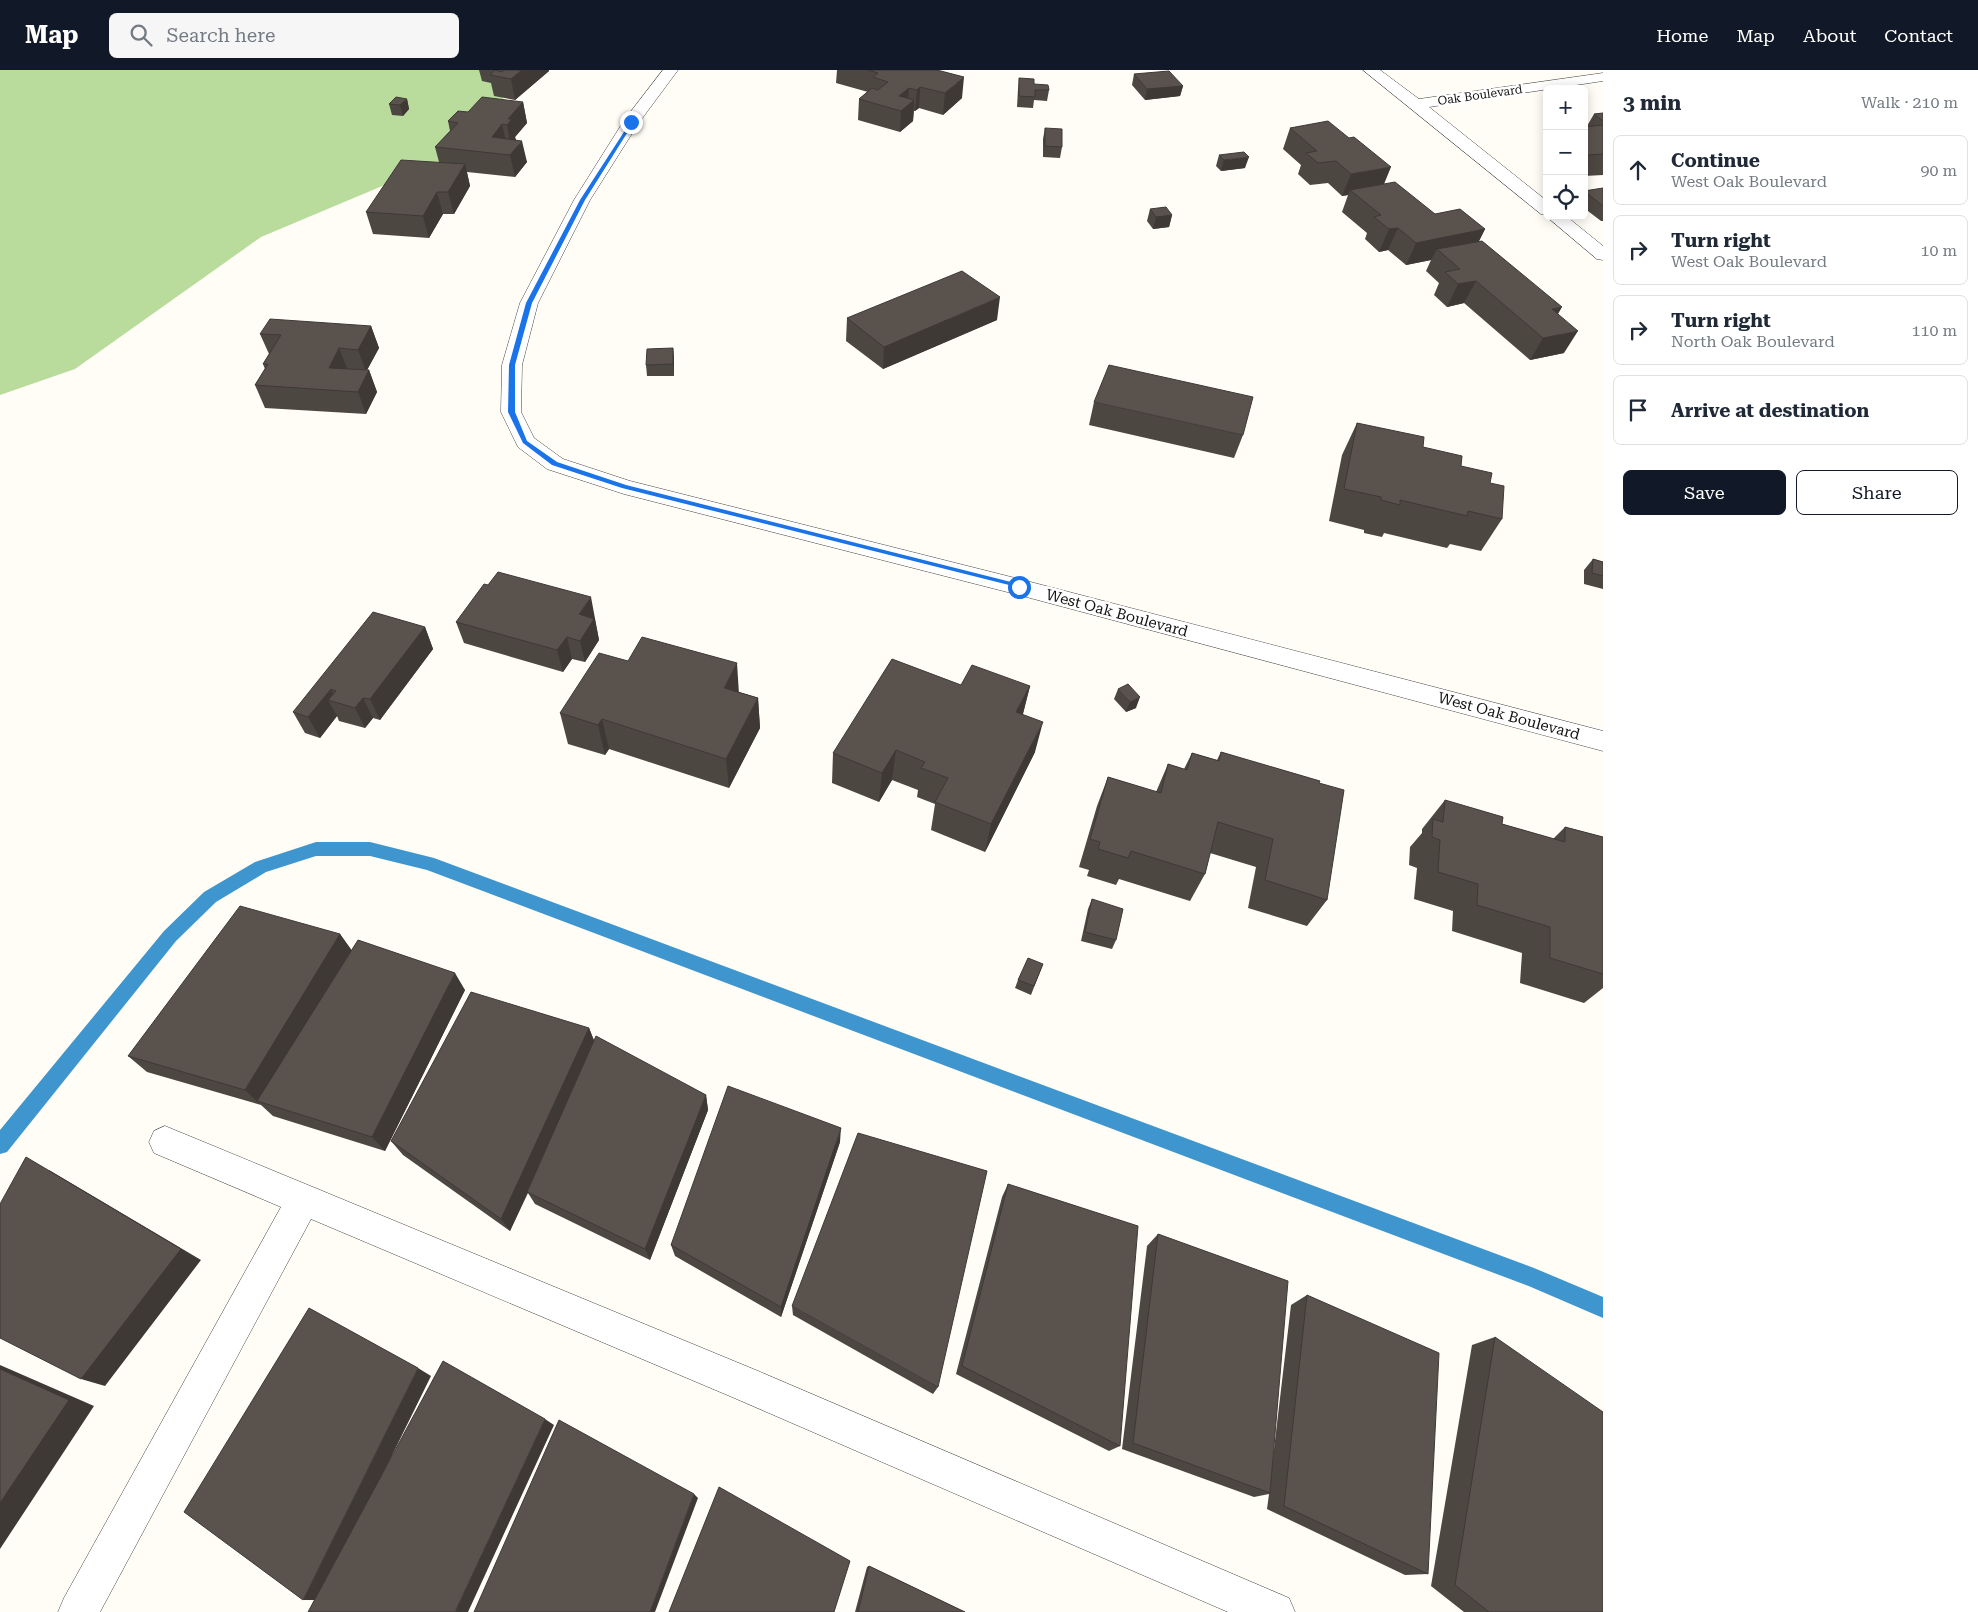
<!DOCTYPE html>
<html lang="en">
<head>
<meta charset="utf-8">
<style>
	body { margin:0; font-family:"Roboto Serif",serif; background:#f6f6f7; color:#1f2937 }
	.controls { position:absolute; right:15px; top:15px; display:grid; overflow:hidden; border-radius:8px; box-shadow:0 2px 12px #0003 }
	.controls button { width:45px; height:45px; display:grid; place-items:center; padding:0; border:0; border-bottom:1px solid #e0e1e3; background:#fff; color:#1f2937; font:25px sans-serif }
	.stop { position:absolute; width:15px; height:15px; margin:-11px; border:4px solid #1a73e8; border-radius:50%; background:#fff }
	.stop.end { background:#1a73e8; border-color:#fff; box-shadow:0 1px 5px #0008 }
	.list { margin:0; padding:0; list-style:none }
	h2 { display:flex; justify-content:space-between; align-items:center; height:65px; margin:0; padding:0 20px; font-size:21px }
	h2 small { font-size:16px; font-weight:400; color:#747a83 }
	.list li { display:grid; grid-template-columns:32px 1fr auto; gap:15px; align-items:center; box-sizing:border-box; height:70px; margin:0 10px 10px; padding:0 10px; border:1px solid #e0e1e3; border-radius:8px }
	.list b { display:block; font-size:19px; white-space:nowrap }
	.list p { margin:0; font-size:16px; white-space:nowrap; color:#747a83 }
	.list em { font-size:16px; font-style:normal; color:#747a83 }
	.actions { display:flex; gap:10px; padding:15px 20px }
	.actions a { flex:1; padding:11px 0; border:1px solid #111827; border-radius:8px; text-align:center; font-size:18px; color:#111827 }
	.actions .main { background:#111827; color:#fff }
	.icon { flex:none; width:28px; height:28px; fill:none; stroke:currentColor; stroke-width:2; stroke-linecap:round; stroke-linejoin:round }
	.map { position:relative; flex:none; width:1603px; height:1542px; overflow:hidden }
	header { display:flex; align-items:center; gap:30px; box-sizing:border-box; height:70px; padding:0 25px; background:#111827; color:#fff }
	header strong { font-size:24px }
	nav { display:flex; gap:28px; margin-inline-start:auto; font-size:18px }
	.search { width:350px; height:45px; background:#f6f6f7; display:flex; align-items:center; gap:12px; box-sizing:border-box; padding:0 18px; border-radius:8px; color:#747a83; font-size:19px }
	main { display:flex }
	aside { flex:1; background:#fff }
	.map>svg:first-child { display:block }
	.forest { fill:#b9dc9c }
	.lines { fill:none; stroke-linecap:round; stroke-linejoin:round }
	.stream { fill:#3f96cf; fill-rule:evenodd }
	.minor-casing { stroke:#444; stroke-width:1 }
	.minor { fill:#fff; fill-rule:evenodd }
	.wall { fill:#4d4742 }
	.shaded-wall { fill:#3f3936 }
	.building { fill:#5a524d; stroke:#3f3936 }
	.route { fill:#1a73e8 }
	.labels { text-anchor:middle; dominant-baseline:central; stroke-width:5; stroke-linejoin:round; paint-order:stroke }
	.far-street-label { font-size:12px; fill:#111; stroke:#fff }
	.street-label { font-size:15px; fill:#111; stroke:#fff }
</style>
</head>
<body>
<header>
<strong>Map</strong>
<div class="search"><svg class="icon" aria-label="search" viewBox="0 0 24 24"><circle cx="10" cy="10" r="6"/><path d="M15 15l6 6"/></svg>Search here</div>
<nav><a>Home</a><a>Map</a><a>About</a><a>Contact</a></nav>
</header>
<main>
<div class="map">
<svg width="1603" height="1542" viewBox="0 0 1603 1542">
	<rect width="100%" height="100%" fill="#fffdf5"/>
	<!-- forest -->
	<path class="forest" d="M0,0H527L456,85L261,167L75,299L0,325Z"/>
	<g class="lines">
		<!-- stream -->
		<path class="stream" d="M316,772H370L434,788L1534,1198L1603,1227V1248L1531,1217L427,800L370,786H316L266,802L216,832L176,871L7,1082L0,1084V1060L164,861L204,822L255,792Z"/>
		<defs>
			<path id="minor" d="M663,0H678L638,54L590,130L538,233L522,295L521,342L534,368L563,389L630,411L1019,509L1603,661V681L1019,525L624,424L547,399L518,377L501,342L502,295L520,233L574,130L625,49Z
				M1363,0H1380L1419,29L1603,3V11L1429,37L1547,131V145L1541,144Z
				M1546,146H1566L1603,176V190L1597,189Z
				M165,1056L758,1301L1289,1528L1295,1542H1228L732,1327L311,1149L100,1542H58L64,1528L281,1137L154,1083L149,1072L154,1061Z"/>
		</defs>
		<!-- minor casing -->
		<use href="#minor" class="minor-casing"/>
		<!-- minor -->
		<use href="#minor" class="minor"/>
	</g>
	<!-- wall -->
	<path class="wall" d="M479,0H549V1L515,30L494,26L491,13L482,11Z
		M837,0H937L962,28L943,45L919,38L915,41H914L913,51L900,62L858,50L859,29L868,22L836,13Z
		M1134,4L1183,16L1180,26L1145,30L1132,15Z
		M1019,8L1049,20L1047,31L1034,30L1033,38L1017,37L1018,19Z
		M407,29L409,39L403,46L392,45L389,34Z
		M523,32L527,53L515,67L516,70L527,92L515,107L467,102L470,116L454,144H443L429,168L373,164L366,142L439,92L435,77L450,61L448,51L468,42Z
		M1603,43V105L1584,106V57L1587,56L1594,44Z
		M1045,58L1062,77L1060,88L1043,87V69Z
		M1290,58L1435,144L1485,159L1479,171L1558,244L1564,283L1530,290L1464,233L1447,237L1434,225L1439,213L1426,201L1431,190L1406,195L1388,180L1379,182L1365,169L1367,163L1342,142L1348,125L1342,126L1328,113L1310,115L1298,104L1301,95L1283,79Z
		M1219,85L1245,98L1221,101L1216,96Z
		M1603,119V151H1601L1584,138V121Z
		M1150,139L1172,145L1169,157L1153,159L1147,151Z
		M847,248L997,250L883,299L846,271Z
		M371,256L379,278L367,300H369L377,322L366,344L265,338L255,315L265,299L263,294L269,284L260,264Z
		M673,278L674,289V306H647L646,295Z
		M1094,332L1243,365L1234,388L1089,355Z
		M1357,353L1423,377L1461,396L1490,413L1502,449L1481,481L1450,474L1447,478L1384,463L1382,467L1364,463V460L1329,451L1342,385Z
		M1593,489L1603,492V519L1584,514V500Z
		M595,549V550L599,570L585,592L572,589L563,602L464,573L456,552Z
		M425,557L433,579L380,650L373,648L365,658L339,651L337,646L320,668L305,663L293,642Z
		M961,615L1030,616L1023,644L1035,682L985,782L931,760L935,734L917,727L918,720L892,710L879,732L832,713L833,683Z
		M1118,619L1136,638L1126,642L1114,629Z
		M739,622L758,628L760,658L729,718L609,679L605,685L568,674L560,643Z
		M1221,682L1319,713L1327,830L1307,856L1248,838L1256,797L1210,783L1205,804L1190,831L1119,809L1116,815L1087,806L1089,800L1079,797L1097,736L1108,707L1156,722L1168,694L1184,699L1192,683L1217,690Z
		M1445,730L1502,754L1553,769L1565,757L1603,767V918L1584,933L1520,913L1522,883L1452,861L1453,841L1414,829L1417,798L1409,795L1410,777L1422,763V759Z
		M1092,829L1116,870L1112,879L1081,871L1088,839Z
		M340,864L351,880L465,920L385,1081L273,1046L261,1035L147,1002L128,986Z
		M1043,894L1031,925L1015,918L1018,910Z
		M589,958L594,970L706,1025L708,1040L650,1190L535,1134L528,1123L510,1161L403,1085L391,1071Z
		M840,1072L781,1247L675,1186L671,1175Z
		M1008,1114L1120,1376L1109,1381L956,1304L1002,1127Z
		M1158,1164L1272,1396L1291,1235L1307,1225L1428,1504L1405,1505L1267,1439L1269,1424L1254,1427L1122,1379L1147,1176Z
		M792,1236L938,1317L933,1324L793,1245Z
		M1495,1267L1603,1542H1464L1431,1516L1472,1275Z
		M869,1496L965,1542H855L867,1497Z"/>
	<!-- shaded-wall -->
	<path class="shaded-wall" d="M522,0H549V1L515,30L511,9Z
		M964,7L962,28L943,45L945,23Z
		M1183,16L1180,26L1145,30L1147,19Z
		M920,17L919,38L915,41L917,20Z
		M909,18L908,35L914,30L913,51L900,62L901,41L899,26Z
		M407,29L409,39L403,46L400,35Z
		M523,32L527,53L515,67L516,71L511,77L507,55L508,49Z
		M502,54L507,76L492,67Z
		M522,71L527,92L515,107L510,85Z
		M1249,87L1245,98L1221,101L1224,90Z
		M465,94L470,116L454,144L448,122Z
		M1391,97L1382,119L1350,120L1348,125L1342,126L1351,104Z
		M437,122L443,144L429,168L423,146Z
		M1172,145L1169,157L1153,159L1156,147Z
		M1398,158L1388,180L1379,182L1389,159Z
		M1485,159L1474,181L1437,179L1431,190L1406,195L1416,173Z
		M1476,211L1464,233L1447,237L1458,214Z
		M1000,227L997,250L883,299L884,277Z
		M1562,237L1549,260L1552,239Z
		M371,256L379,278L366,302L358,280Z
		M1578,261L1564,283L1530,290L1543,268Z
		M339,278L348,301L329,298Z
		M673,278L674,289V306L673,294Z
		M369,300L377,322L366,344L358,322Z
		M591,527L599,570L585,592L580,571L579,544Z
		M425,557L433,579L380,650L370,629Z
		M567,567L572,589L563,602L557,580Z
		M737,593L739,624L724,618Z
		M1030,616L1022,647L1016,642Z
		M331,619L338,633L328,630L337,646L320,668L308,647Z
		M1140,627L1136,638L1126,642L1130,632Z
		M363,628L373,648L365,658L355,638Z
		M758,628L760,658L729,718L726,689Z
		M602,649L609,679L605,685L598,655Z
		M1043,652L1035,682L985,782L991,754Z
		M896,680L892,710L879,732L882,703Z
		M340,864L353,882L257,1031L261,1035L245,1020Z
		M455,903L465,920L385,1081L372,1067Z
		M589,958L595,974L510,1161L501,1149Z
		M706,1025L708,1040L650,1190L645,1179Z
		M841,1058L840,1072L781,1247V1237Z
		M49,1100L201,1190L105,1316L81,1309Z
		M0,1295L94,1336L0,1479Z
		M418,1298L431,1306L321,1530H303Z
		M545,1349L554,1355L468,1542H455Z
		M694,1424L698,1428L655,1542H650Z"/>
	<!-- building -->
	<path class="building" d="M495,0L502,2L504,0H522L511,9L490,5Z
		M868,0H937L964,7L945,23L920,17L917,20L909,18L899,26L914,30L901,41L859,29L872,18L878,20L888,12L873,7L878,3Z
		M1169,1L1183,16L1147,19L1134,4Z
		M1019,8L1034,9V14L1048,15L1049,20H1035V27L1019,26Z
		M396,27L407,29L400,35L389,34Z
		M482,27L523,32L508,49H512L507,55L502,54L492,67L522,71L510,85L435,77L458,53L448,51L458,41L468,42Z
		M1603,43V51L1594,44Z
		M1328,51L1349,68L1354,67L1391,97L1351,104L1336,91L1318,93L1306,83L1317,81L1290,58Z
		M1603,55V84L1588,85L1584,82V57Z
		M1045,58L1062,59V77L1045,76Z
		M1244,82L1249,87L1224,90L1219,85Z
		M401,90L465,94L448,122H437L423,146L366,142Z
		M1395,112L1435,144L1460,139L1485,159L1416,173L1398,158L1389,159L1374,147L1381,145L1350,120Z
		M1603,118V136L1584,121Z
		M1166,137L1172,145L1156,147L1150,139Z
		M1482,171L1562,237L1552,239L1578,261L1543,268L1476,211L1458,214L1445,202L1460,199L1437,179Z
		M962,201L1000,227L884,277L847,248Z
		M270,249L371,256L358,280L339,278L329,298L369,300L358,322L255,315L268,294H263L281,265L260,264Z
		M673,278V294L646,295L647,279Z
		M1109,295L1253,327L1243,365L1094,332Z
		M1357,353L1424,367L1423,377L1462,386L1461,396L1492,403L1490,413L1504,416L1502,449L1468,441L1467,446L1400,430V435L1381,430V427L1344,419Z
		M1593,489L1603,492V506L1592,503Z
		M498,502L591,527L579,544L594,549L580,571L567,567L557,580L456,552L484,514L488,515Z
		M373,542L425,557L370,629L363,628L355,638L328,630L336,621L331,619L308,647L293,642Z
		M642,567L737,593L724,618L758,628L726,689L602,649L598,655L560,643L599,583L628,591Z
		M892,589L961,615L972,595L1030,616L1016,642L1043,652L991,754L935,732L948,708L921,698L925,692L896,680L882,703L833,683Z
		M1128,614L1140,627L1130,632L1118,619Z
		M1221,682L1320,711L1319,713L1344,720L1327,830L1265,810L1273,769L1218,752L1205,804L1131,781L1128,788L1098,779L1100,772L1090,769L1108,707L1161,723L1168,694L1187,700L1192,683L1219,691Z
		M1445,730L1503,747L1502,754L1565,772V757L1603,767V904L1550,888V857L1477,835L1478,814L1438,802L1440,770L1432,767L1433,749L1443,752Z
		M1092,829L1123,839L1116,870L1085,862Z
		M240,836L340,864L245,1020L128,986Z
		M358,870L455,903L372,1067L257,1031Z
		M1028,888L1043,894L1034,916L1018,910Z
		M471,922L589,958L501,1149L391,1071Z
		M596,966L706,1025L645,1179L527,1122Z
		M728,1016L841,1058L781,1237L671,1175Z
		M858,1063L987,1101L938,1317L792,1236Z
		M26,1087L181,1179L81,1309L0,1268V1134Z
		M1008,1114L1138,1156L1120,1376L962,1296Z
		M1158,1164L1288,1211L1270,1423L1133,1373Z
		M1307,1225L1439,1283L1428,1504L1284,1436Z
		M309,1238L418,1298L303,1530L184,1442Z
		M1495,1267L1603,1342V1542H1489L1455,1515Z
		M443,1291L545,1349L455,1542H308Z
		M0,1299L69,1330L0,1433Z
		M559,1350L694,1424L650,1542H474Z
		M719,1417L850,1491L834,1542H669Z
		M869,1496L965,1542H858Z"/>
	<!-- route -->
	<path class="route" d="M631,51L634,52L585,130L532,233L515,295V342L527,371L557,392L626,415L1019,514L1021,515V518L622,418L552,395L523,373L508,342L509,295L526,233L580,130Z"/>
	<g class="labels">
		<!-- far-street labels -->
		<g class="far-street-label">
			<text transform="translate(1480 25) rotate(-8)">Oak Boulevard</text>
		</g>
		<!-- street labels -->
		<g class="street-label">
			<text transform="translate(1117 543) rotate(15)">West Oak Boulevard</text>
			<text transform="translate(1509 646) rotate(15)">West Oak Boulevard</text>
		</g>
	</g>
</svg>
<div class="controls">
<button>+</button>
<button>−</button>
<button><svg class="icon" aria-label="locate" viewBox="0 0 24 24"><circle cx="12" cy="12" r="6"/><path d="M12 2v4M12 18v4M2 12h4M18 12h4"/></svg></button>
</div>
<div class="stop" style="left:1019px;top:517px"></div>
<div class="stop end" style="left:631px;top:52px"></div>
</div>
<aside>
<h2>3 min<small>Walk · 210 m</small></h2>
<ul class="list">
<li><svg class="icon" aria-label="ahead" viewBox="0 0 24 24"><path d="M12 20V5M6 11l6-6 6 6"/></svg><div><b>Continue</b><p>West Oak Boulevard</p></div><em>90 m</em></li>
<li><svg class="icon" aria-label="right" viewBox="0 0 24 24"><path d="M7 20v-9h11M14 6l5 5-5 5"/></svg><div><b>Turn right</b><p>West Oak Boulevard</p></div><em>10 m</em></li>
<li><svg class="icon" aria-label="right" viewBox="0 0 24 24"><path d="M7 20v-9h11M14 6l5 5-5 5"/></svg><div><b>Turn right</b><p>North Oak Boulevard</p></div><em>110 m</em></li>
<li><svg class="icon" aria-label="arrive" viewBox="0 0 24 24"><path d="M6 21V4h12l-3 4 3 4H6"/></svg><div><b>Arrive at destination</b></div></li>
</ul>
<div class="actions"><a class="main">Save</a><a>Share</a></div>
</aside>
</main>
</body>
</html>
